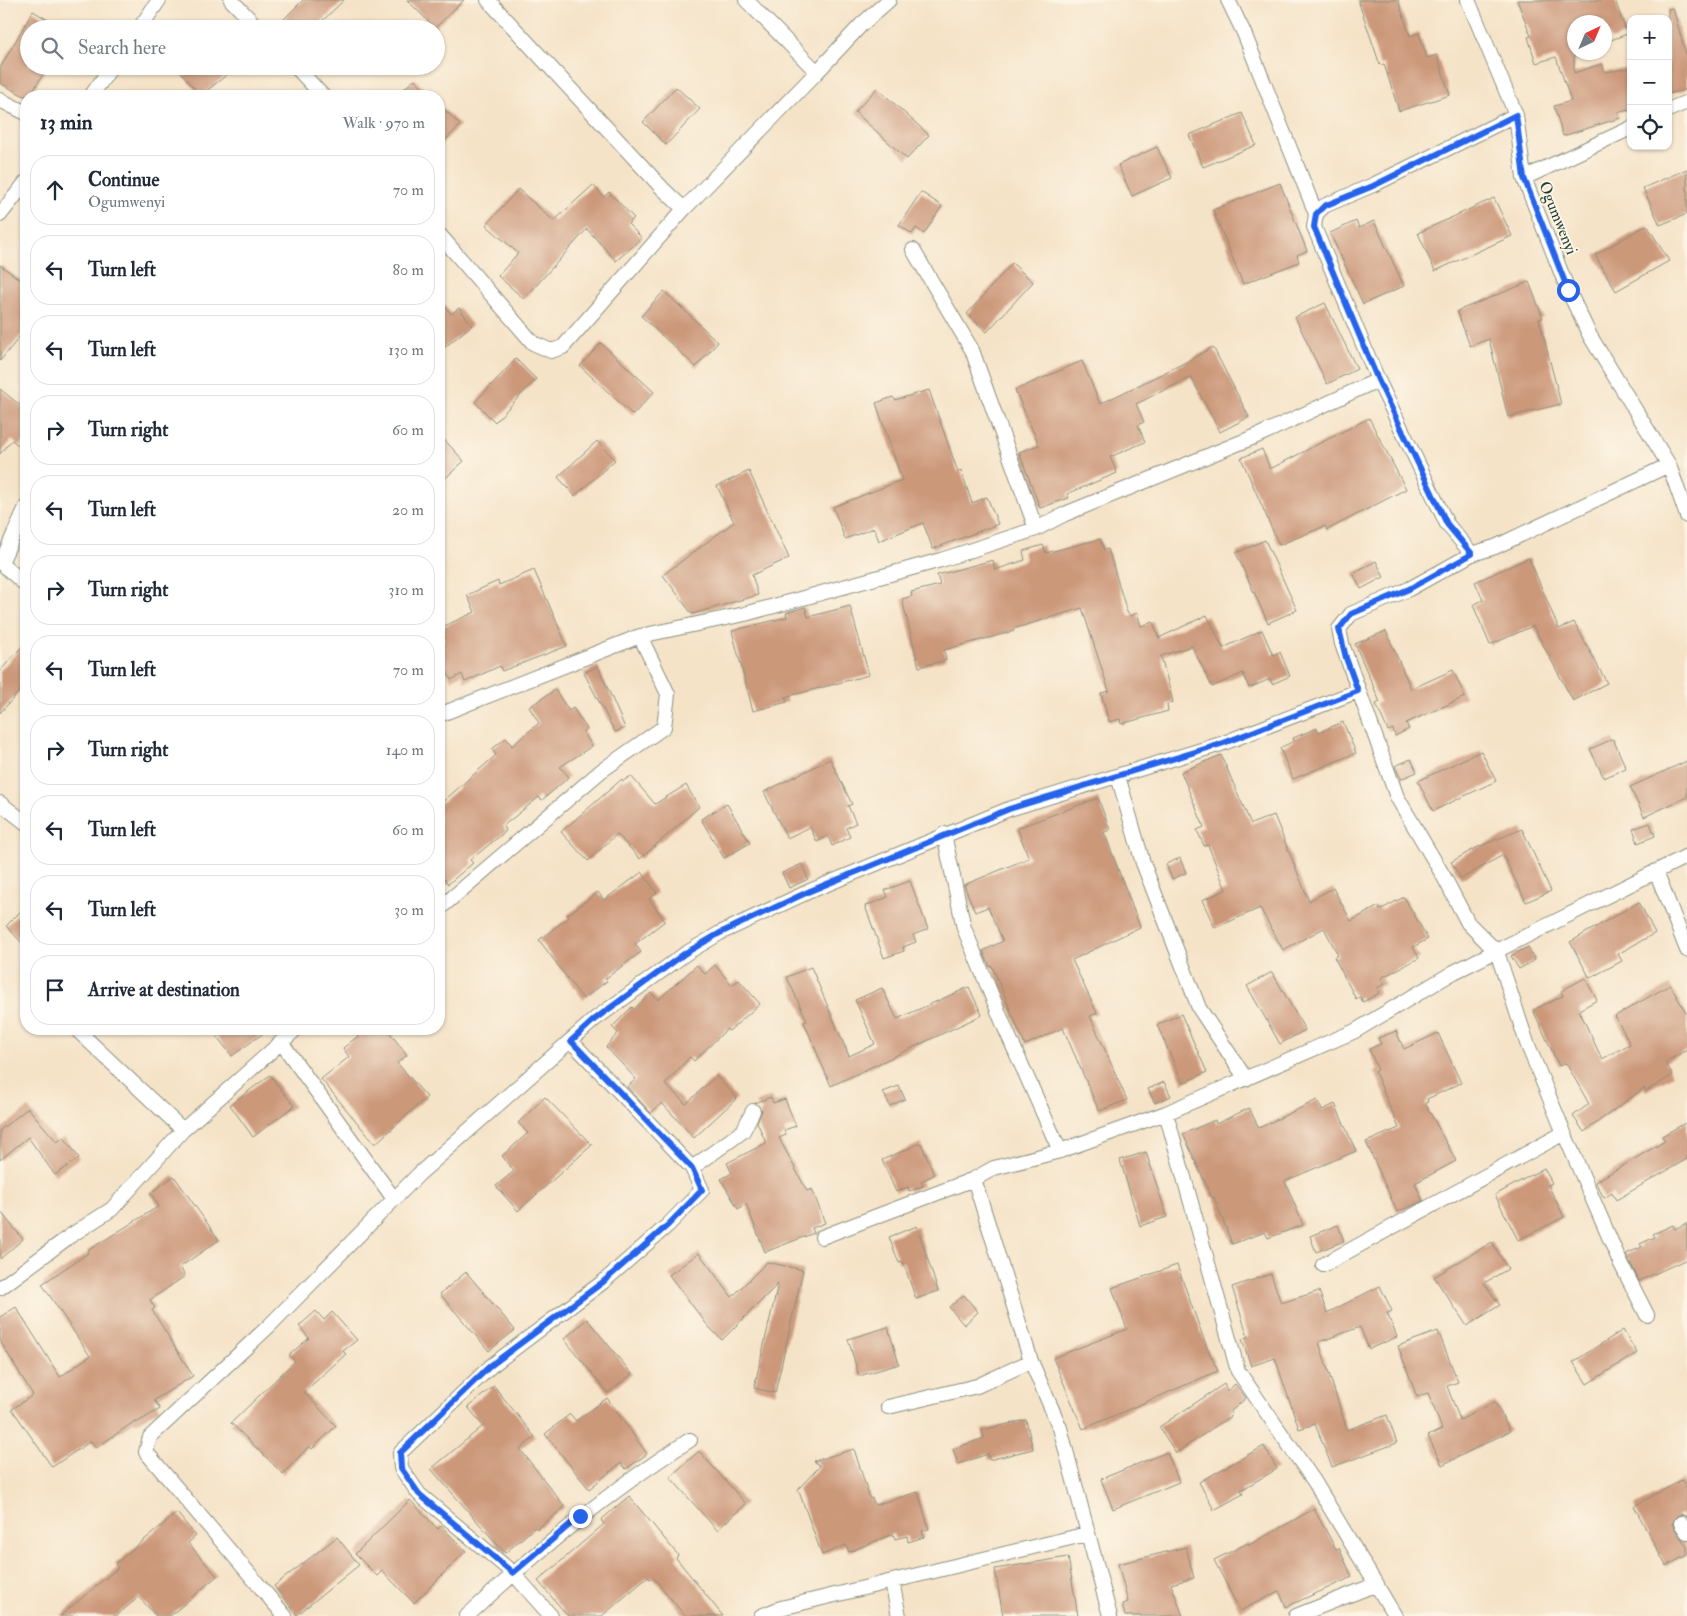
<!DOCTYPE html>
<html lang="en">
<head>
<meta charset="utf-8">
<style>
	body { margin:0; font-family:"IM FELL Double Pica",serif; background:#f2f2f3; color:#1f2937 }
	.controls { position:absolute; right:15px; top:15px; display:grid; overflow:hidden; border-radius:10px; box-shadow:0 1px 4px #0004 }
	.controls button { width:45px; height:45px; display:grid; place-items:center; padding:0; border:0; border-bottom:1px solid #e0e1e3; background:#fff; color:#1f2937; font:25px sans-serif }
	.compass { position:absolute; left:1567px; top:15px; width:45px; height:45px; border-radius:50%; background:#fff; box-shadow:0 1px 4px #0004; rotate:44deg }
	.stop { position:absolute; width:15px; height:15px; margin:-11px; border:4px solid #2563eb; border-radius:50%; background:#fff }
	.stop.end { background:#2563eb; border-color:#fff; box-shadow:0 1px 5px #0008 }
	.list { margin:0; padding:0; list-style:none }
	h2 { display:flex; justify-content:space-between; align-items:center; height:65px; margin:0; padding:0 20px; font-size:21px }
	h2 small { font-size:16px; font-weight:400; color:#747a83 }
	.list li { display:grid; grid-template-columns:32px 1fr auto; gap:15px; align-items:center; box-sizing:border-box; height:70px; margin:0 10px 10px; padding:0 10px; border:1px solid #e0e1e3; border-radius:20px }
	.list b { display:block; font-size:19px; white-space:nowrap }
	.list p { margin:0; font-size:16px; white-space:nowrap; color:#747a83 }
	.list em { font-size:16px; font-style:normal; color:#747a83 }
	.icon { flex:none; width:28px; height:28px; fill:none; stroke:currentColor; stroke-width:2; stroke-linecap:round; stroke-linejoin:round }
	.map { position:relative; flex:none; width:1687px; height:1616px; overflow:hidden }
	.search { position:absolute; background:#fff; box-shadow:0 1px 4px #0004; left:20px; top:20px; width:425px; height:55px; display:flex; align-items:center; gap:12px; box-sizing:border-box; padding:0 18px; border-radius:28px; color:#747a83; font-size:19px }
	.panel { position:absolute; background:#fff; box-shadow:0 1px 4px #0004; left:20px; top:90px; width:425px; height:945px; border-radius:20px }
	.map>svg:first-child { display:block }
	.building { fill:#cc987a }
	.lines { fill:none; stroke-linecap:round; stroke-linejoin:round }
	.minor-casing { stroke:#8a907e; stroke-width:16 }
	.minor { stroke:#fff; stroke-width:14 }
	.route { stroke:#2563eb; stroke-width:6 }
	.labels { text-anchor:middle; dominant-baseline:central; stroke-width:4; stroke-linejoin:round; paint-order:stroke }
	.street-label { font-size:16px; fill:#1f3d34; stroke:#fcf5e5 }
</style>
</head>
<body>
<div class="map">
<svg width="1687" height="1616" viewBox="0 0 1687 1616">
	<rect width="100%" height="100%" fill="#fcf5e5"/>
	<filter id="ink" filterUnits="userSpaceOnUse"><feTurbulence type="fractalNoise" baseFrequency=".02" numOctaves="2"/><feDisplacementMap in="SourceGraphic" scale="10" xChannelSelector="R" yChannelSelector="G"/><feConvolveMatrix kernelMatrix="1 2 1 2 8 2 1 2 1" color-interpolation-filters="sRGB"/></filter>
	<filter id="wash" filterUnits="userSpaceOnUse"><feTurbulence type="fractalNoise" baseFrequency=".0096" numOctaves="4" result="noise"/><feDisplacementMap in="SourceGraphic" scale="20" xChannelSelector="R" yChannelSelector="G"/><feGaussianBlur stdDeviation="1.12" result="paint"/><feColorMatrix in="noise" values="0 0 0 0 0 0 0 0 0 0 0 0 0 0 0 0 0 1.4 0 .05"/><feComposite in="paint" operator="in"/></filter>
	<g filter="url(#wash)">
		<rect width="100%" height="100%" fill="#f5e3c8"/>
		<g id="blocks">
			<!-- building -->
			<path class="building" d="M303,0H344L314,29H274Z
				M407,0H464L435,28Z
				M1358,0H1398L1410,36L1419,33L1427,58L1437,55L1450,95L1399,111L1384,64L1380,65Z
				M1517,0H1615L1627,34L1611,40L1604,22H1574V73L1602,64L1605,72L1631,68V110L1618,112L1620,118L1563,136L1554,106L1571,101L1556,57L1536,63L1528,37L1531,36Z
				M1673,8L1687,59V89L1668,94V9Z
				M33,11L63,29H29V66H48L30,96H24L0,83V68Z
				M176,66H238L200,96Z
				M415,79L431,96H396Z
				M676,87L700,109L666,145L643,122Z
				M877,88L929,135L907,159L855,112Z
				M439,104L460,125L439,147Z
				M1242,113L1256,145L1203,167L1189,135Z
				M1157,147L1172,178L1132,196L1118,165Z
				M1687,169V214L1660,225L1643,188Z
				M1280,183L1307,251L1297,255L1299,262L1243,284L1213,210Z
				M593,185L604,197L609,192L634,218L628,224L642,238L616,261L587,229L524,299L498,276L518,253L486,225L518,189L554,221Z
				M921,192L942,206L924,234L916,228L912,234L899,225Z
				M1494,198L1512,236L1435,271L1418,233Z
				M1356,221L1359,228L1374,221L1404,286L1363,304L1330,233Z
				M1647,225L1669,261L1616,291L1595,255Z
				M1012,263L1033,282L987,332L967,314Z
				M0,265L26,284V329L0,361Z
				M1529,282L1543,318L1539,319L1561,404L1508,417L1489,339L1470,346L1457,311Z
				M664,291L718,342L696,367L641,316Z
				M439,298L451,314L459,308L472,325L439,352Z
				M1325,303L1357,369L1327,384L1295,317Z
				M601,343L654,392L633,415L580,366Z
				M1213,347L1249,417L1220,432L1191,377L1136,404L1144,422L1138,425L1145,442L1110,457L1117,473L1067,494L1069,498L1040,508L1019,452L1039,445L1015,390L1082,361L1100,404L1184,363Z
				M516,359L536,379L495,422L475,402Z
				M0,389L26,410V438L19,446L12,440L0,454Z
				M929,390L958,472L961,470L972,503L987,497L998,524L933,549L923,523L879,541L874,528L845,539L833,507L902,480L876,403L893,397L895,400Z
				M1369,418L1406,489L1327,530L1325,526L1279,545L1241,458L1262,449L1270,469Z
				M439,434L464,461L439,484Z
				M597,441L615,460L575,496L558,477Z
				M749,471L789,558L752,575L758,595L692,614L663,575L734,522L717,486Z
				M1100,539L1104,550L1108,549L1127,612L1130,616L1137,613L1141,626L1153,622L1159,638L1207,615L1223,648L1262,630L1273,655L1280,652L1290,676L1272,684L1270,679L1249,688L1243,673L1212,687L1192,646L1161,656L1173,702L1167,704L1168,711L1121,724L1120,719L1109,722L1101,693L1109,691L1082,608L1013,629L1014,631L944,650L946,660L919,667L902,599L912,596L911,592L940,585L937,575L993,560L995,570L1025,560L1023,551L1043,545L1046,553Z
				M1265,540L1297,610L1268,623L1236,553Z
				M1529,558L1559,629L1574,622L1607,683L1573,701L1533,626L1490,645L1473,605L1483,600L1475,582Z
				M1376,561L1384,577L1361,589L1353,573Z
				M534,570L567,646L502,671L500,666L465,682L462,674L451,680L439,655V641L445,638L440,628L475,612L467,595L498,581L499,585Z
				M850,606L869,675L785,697L787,702L753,711L732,631L787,617L786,613L805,607L808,617Z
				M1386,631L1411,689L1453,670L1465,697L1406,723L1409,729L1395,736L1393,729L1388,731L1376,704L1380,702L1355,644Z
				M26,642V684L0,713V671Z
				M598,666L625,728L615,732L584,673Z
				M555,690L569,711L573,708L587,729L583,731L592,746L560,767L569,777L542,800L539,797L503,826L506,831L470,860L473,863L448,884L439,872V805L496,755L492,749L506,738L512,746L539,723L529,707Z
				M1343,722L1356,753L1293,779L1280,748L1294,741L1293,738L1317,728L1319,732Z
				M1613,739L1626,768L1604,778L1590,749Z
				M1481,751L1496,781L1433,811L1418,781Z
				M1221,755L1251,824L1274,815L1309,901L1333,888L1351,921L1379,906L1380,910L1404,897L1428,939L1413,947L1419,958L1381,978L1385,984L1377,988L1379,993L1363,1002L1360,997L1356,999L1334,957L1338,955L1324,928L1283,950L1260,908L1215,928L1202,900L1226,890L1208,845L1204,846L1197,830L1204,827L1181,772Z
				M830,759L852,804L848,806L856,823L846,828L850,837L832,846L828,836L817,842L810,827L787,838L764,792Z
				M1411,759L1417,772L1401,779L1395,766Z
				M1687,761V797L1644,817L1630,787Z
				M631,776L655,804L686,785L699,807L640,859L617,834L588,861L561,832L622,779L623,781Z
				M1098,798L1110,830L1104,832L1140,927L1072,960L1097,1013L1090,1016L1127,1100L1099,1111L1063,1028L1025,1045L992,966L990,967L983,951L1003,941L988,907L975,912L964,885L1029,858L1017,828Z
				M727,804L750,843L724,858L701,819Z
				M1650,823L1655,836L1638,843L1633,829Z
				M1522,829L1551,891L1526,902L1503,855L1461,879L1451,862L1476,848Z
				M1180,858L1186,873L1172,879L1166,864Z
				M802,864L808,879L789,888L782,873Z
				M642,872L657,893L649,899L665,921L635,944L641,952L605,979L607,981L583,999L539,940L569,917L567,915L598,892L604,900Z
				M910,881L928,929L913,935L916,942L903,947L904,951L884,958L865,906L888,897L885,890Z
				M1639,902L1655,933L1618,954L1622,961L1590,978L1570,942Z
				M26,906V947L6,926Z
				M1528,947L1535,960L1519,969L1511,956Z
				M697,965L705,974L715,965L732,985L739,980L760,1004L729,1031L727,1029L694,1061L690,1057L665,1084L686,1104L716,1076L737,1098L694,1138L662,1103L651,1113L627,1087L636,1079L606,1047L618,1033L612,1027L632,1007L634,1009L651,993L658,1000Z
				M811,967L849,1056L875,1044L855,1000L882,988L897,1019L969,987L982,1015L831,1086L804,1022L807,1021L787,977Z
				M1272,972L1305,1030L1280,1044L1247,986Z
				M1585,978L1597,1000L1579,1010L1602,1059L1630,1044L1615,1016L1670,985L1687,1014V1050L1665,1062L1673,1075L1646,1091L1644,1088L1584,1132L1573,1116L1589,1104L1566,1063L1559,1066L1533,1010L1563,996L1561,991Z
				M1181,1014L1207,1072L1183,1083L1157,1025Z
				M211,1029H269L232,1056Z
				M367,1029H387L407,1055L397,1063L427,1097L375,1144L321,1079L349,1057L343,1048Z
				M1396,1031L1404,1049L1438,1033L1461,1083L1427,1099L1428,1102L1425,1103L1456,1161L1415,1183L1423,1201L1397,1212L1366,1142L1399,1128L1375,1072L1378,1070L1369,1049L1381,1044L1378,1038Z
				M270,1075L294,1106L253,1137L230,1105Z
				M1164,1082L1171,1096L1155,1103L1148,1089Z
				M899,1086L905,1099L890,1106L883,1092Z
				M545,1097L592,1145L518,1211L496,1186L514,1171L502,1156L528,1133L518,1123Z
				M771,1097L773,1103L785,1099L796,1126L784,1130L786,1135L779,1138L807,1191L812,1189L825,1223L812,1228L814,1233L765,1252L746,1204L738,1209L721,1179L732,1173L727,1163L766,1143L757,1122L762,1110L755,1103Z
				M1317,1100L1322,1110L1335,1104L1356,1151L1285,1181L1303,1225L1268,1238L1265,1232L1232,1244L1214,1197L1212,1198L1183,1134L1215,1120L1216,1124L1249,1108L1259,1128Z
				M28,1108L57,1142L64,1137L79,1158L55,1175L28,1137L0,1160V1130Z
				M1687,1122V1159L1616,1200L1612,1193L1604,1198L1595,1182L1665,1141L1662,1136Z
				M921,1143L934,1175L921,1181L923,1186L909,1191L908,1187L896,1192L882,1160Z
				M1146,1152L1167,1217L1140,1226L1120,1160Z
				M1544,1168L1552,1183L1548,1185L1564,1217L1518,1240L1495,1195Z
				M174,1176L219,1240L180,1267L185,1276L150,1300L155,1308L152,1310L193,1376L154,1400L160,1409L136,1423L135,1421L96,1448L91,1441L52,1467L12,1409L33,1395L0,1341V1317L16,1307L60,1377L90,1356L42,1284L88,1253L87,1251L159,1206L150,1193Z
				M0,1211L23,1239L0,1259Z
				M1687,1223V1259L1639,1281L1626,1254L1642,1247L1640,1244L1655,1237L1653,1234L1673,1225L1675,1229Z
				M1338,1225L1344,1241L1316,1252L1310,1236Z
				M917,1226L938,1291L916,1299L903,1262L899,1263L889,1237Z
				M1492,1242L1508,1269L1484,1283L1500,1305L1467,1326L1434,1277Z
				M699,1253L732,1297L767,1262L803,1270L775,1393L754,1388L778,1284L722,1340L708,1326L669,1275Z
				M1177,1265L1206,1345L1218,1371L1083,1429L1053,1358L1127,1329L1112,1288Z
				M466,1272L515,1330L489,1351L440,1294Z
				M1271,1274L1281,1303L1319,1291L1327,1313L1380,1286L1392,1311L1387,1313L1397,1337L1369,1349L1360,1327L1319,1342L1347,1430L1387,1415L1397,1443L1332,1467L1315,1424L1299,1429L1275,1358L1251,1366L1242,1339L1248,1337L1232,1287Z
				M964,1295L978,1312L964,1325L949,1307Z
				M316,1311L324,1320L332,1312L357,1340L343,1351L346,1354L304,1392L336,1426L312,1449L309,1446L283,1474L231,1423L295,1361L289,1355L309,1338L299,1326Z
				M587,1319L632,1374L608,1393L564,1339Z
				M888,1327L899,1364L859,1376L848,1339Z
				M1623,1330L1637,1353L1587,1384L1573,1362Z
				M1438,1331L1458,1382L1447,1386L1460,1420L1495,1402L1510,1431L1442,1465L1428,1436L1442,1429L1428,1393L1417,1397L1398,1346Z
				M1224,1384L1227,1391L1235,1384L1246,1398L1230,1412L1232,1415L1176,1453L1159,1427Z
				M494,1386L535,1437L520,1449L565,1507L537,1529L535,1527L505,1553L431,1469L483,1426L468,1407Z
				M607,1398L647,1454L626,1469L621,1463L589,1489L545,1434L570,1414L576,1421Z
				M1026,1420L1033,1449L989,1460L988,1454L958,1464L953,1449L984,1438L982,1430Z
				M1264,1446L1277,1469L1241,1490L1243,1494L1214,1510L1199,1482Z
				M854,1449L870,1499L872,1498L875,1505L918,1492L929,1529L922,1531L924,1537L908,1542L907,1536L895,1539L893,1534L849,1552L846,1545L822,1555L798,1489L820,1466L814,1461Z
				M699,1451L746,1504L717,1530L670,1477Z
				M1167,1452L1179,1482L1113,1509L1101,1479Z
				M1682,1480L1687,1489V1517L1681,1514L1677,1516L1672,1524L1687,1547V1555L1666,1566L1634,1506Z
				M629,1496L678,1555L676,1558L723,1616H685L653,1577L650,1579L648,1577L602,1616H568L538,1581L604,1524L601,1520Z
				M410,1500L438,1529L441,1526L466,1551L414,1603L382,1571L377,1576L355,1554Z
				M1314,1509L1336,1549L1339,1548L1352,1577L1286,1607L1279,1591L1240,1611L1214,1560L1248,1543L1249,1545Z
				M177,1513L196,1536L188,1543L217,1576L170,1616H156L139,1597L116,1616H60L118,1568L115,1564Z
				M337,1537L359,1565L297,1615L274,1586Z
				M1186,1547L1194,1578L1171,1584L1183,1616H1125L1122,1604L1128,1602L1118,1564Z
				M1068,1557L1078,1616H1003L995,1569Z"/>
		</g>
	</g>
	<g filter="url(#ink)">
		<use href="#blocks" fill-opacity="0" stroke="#8a907e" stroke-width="1"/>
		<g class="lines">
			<defs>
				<path id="minor" d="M231,0L259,29
					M488,0L663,189L684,209
					M746,0L817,72L861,25L889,0
					M1228,0L1244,33L1316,214
					M1468,0L1516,115L1524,178L1568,290L1590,336L1669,465L1687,516
					M139,29L159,0
					M295,66L323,96
					M91,96L112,66
					M0,100L26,113
					M1668,110L1687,102
					M1516,115L1373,185L1324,206L1316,214L1314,227L1378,380L1447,524L1472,554L1495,547L1669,465
					M1524,178L1631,128
					M0,215L26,182
					M439,234L533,343L551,351L563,347L684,209L817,72
					M913,250L972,350L1036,529
					M1472,554L1409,589L1351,614L1339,629L1342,644L1397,797L1444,877L1468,923L1497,952L1527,1043L1564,1133L1620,1262L1647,1315
					M0,562L26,585
					M1,563L26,507
					M439,715L640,636L745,614L941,560L1036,529L1065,514L1259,435L1378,380
					M1118,776L1143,863L1199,1008L1246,1079
					M0,803L26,823
					M944,834L964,928L1005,1028L1060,1151
					M1656,871L1687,950
					M439,909L601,771L664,727L668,694L640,636
					M76,1029L183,1130
					M281,1042L394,1199
					M1166,1113L1238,1371L1314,1481L1395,1616
					M692,1168L743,1131L753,1111
					M822,1237L974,1179
					M1323,1265L1564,1133
					M0,1288L70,1236L112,1209L183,1130L296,1029
					M888,1407L977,1386L1031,1361
					M1681,1523L1687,1532
					M892,1582L899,1616
					M285,1616L146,1452L150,1437L269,1326L419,1174L595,1019L685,954L720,933L810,891L1009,809L1221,744L1358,691
					M467,1616C537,1551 609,1491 690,1440
					M551,1616L513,1573L419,1494L401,1468L400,1453L491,1366L603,1282L668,1225L702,1190L692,1168L571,1041
					M761,1616L781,1608L1087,1534
					M1110,1616L1060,1428L1031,1361L974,1179L994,1168L1060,1151L1166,1113L1355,1031L1454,972L1687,856
					M1296,1616L1377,1584"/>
			</defs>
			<!-- minor casing -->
			<use href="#minor" class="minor-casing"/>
			<!-- minor -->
			<use href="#minor" class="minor"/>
		</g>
	</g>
	<g class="lines" filter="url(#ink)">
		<!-- route -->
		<path class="route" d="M580,1516L513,1573L419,1494L401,1468L400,1453L490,1366L603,1282L668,1225L702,1190L692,1168L571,1041L595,1019L684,954L720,933L810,891L1009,809L1221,744L1358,691L1346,658L1339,629L1351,614L1409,589L1472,554L1447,524L1378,380L1314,227L1316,214L1324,206L1373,186L1516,115L1524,178L1568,290"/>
	</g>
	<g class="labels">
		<!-- street labels -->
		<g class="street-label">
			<text transform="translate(1558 218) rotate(68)">Ogumwenyi</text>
		</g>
	</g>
</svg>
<div class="controls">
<button>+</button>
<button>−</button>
<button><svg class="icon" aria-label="locate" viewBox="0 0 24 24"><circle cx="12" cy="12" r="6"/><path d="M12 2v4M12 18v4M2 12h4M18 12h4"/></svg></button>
</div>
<svg class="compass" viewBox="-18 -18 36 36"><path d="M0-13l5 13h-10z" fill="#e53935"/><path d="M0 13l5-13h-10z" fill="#747a83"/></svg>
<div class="stop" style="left:1568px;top:290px"></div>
<div class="stop end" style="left:580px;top:1516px"></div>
<div class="search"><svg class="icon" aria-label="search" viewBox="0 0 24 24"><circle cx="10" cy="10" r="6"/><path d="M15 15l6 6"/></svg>Search here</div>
<section class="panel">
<h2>13 min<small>Walk · 970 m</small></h2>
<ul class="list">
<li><svg class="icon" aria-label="ahead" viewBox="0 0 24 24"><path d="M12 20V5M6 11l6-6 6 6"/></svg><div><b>Continue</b><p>Ogumwenyi</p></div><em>70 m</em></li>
<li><svg class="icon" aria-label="left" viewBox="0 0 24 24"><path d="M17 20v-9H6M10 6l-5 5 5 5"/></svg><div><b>Turn left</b></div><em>80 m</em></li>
<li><svg class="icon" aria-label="left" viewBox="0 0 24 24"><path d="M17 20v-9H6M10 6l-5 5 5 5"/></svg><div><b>Turn left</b></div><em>130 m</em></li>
<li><svg class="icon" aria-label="right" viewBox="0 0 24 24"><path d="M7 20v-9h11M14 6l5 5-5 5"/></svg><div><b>Turn right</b></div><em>60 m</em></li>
<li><svg class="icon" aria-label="left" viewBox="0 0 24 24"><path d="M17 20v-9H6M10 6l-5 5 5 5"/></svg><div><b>Turn left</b></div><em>20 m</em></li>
<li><svg class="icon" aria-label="right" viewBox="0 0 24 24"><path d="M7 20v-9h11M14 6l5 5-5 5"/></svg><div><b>Turn right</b></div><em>310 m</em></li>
<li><svg class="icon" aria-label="left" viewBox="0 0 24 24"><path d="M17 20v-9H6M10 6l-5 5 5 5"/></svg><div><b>Turn left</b></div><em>70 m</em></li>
<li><svg class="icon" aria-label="right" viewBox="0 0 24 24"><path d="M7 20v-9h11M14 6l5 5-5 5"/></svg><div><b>Turn right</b></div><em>140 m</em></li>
<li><svg class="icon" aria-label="left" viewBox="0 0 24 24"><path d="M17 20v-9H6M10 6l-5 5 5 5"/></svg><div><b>Turn left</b></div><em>60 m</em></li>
<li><svg class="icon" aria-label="left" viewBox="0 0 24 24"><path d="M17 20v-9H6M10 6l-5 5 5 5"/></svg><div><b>Turn left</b></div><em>30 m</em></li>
<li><svg class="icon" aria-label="arrive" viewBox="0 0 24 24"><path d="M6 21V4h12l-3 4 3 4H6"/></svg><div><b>Arrive at destination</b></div></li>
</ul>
</section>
</div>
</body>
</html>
